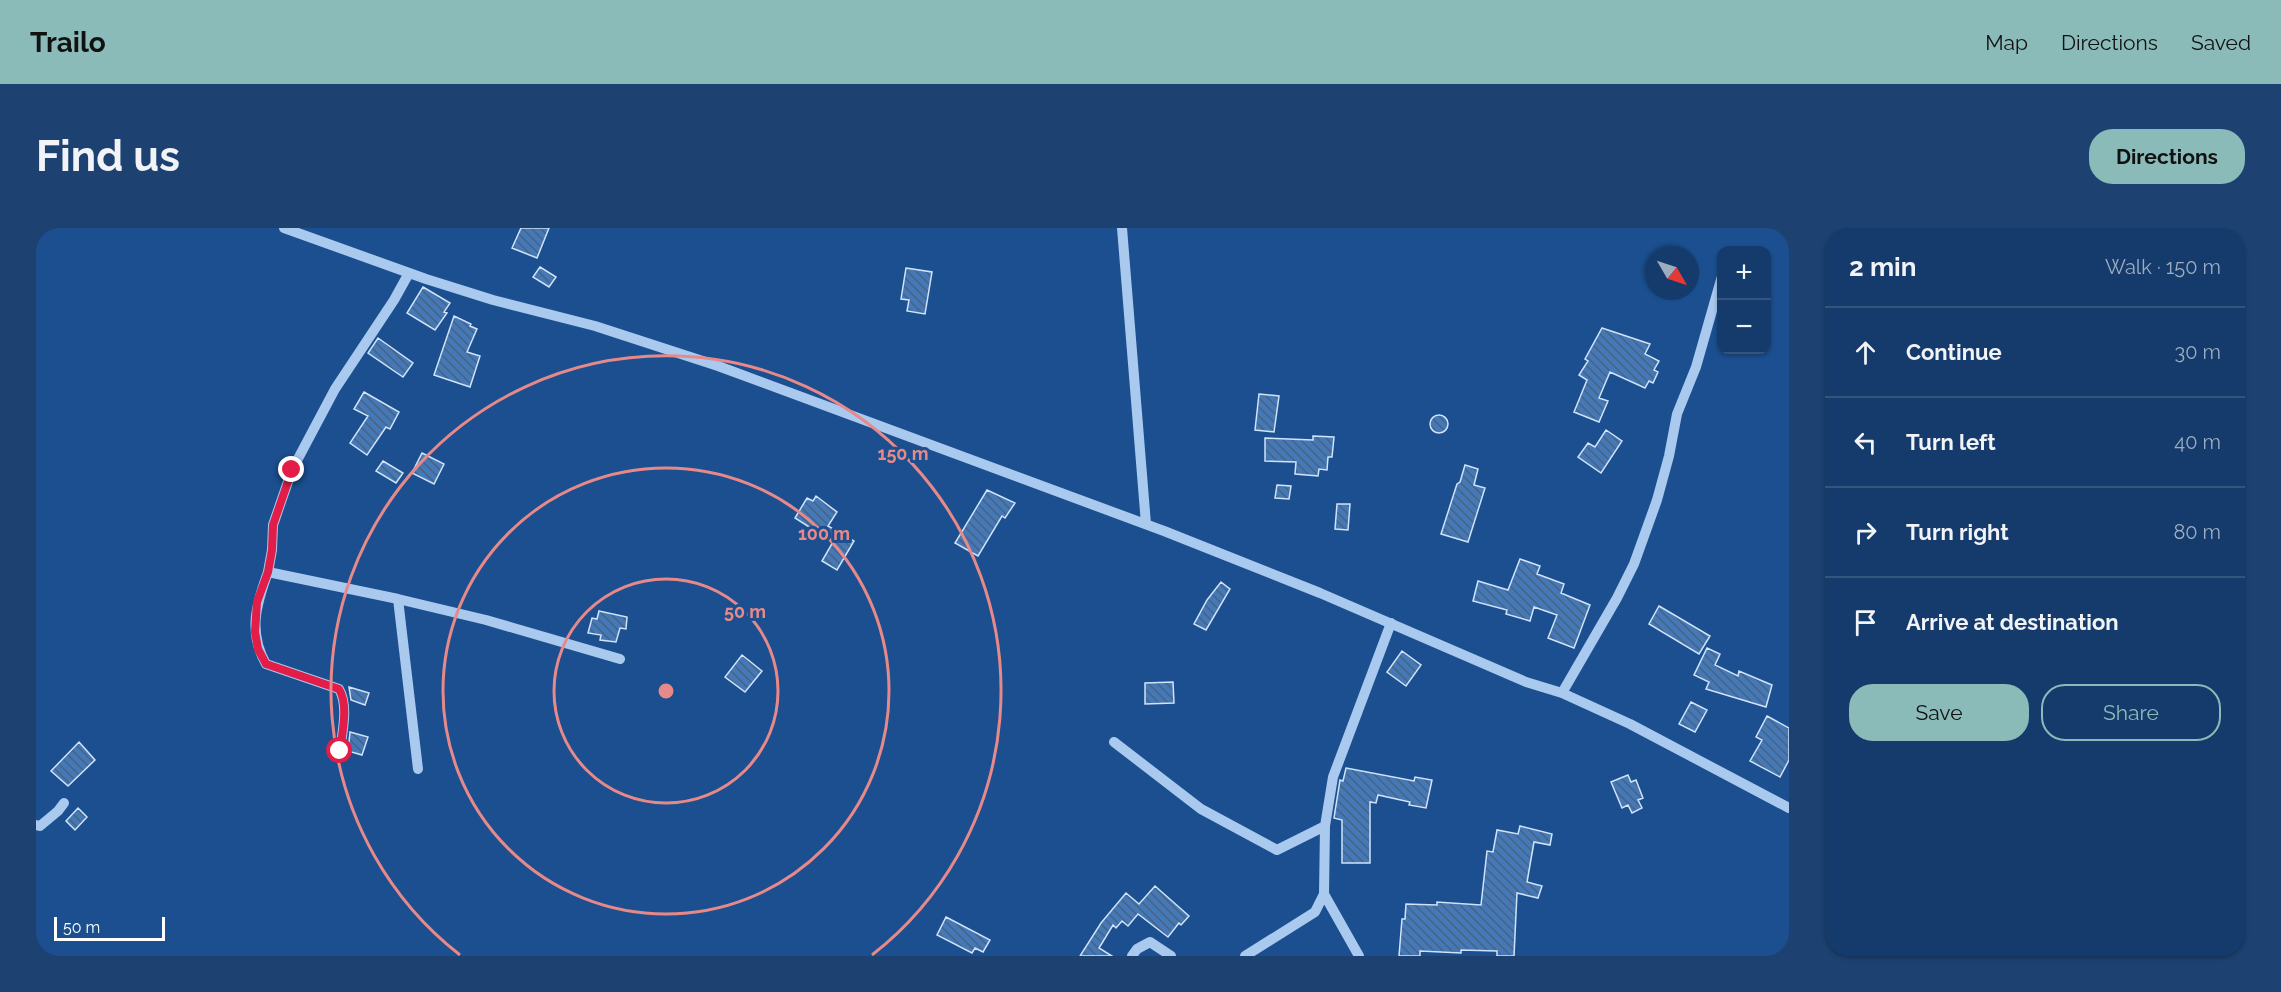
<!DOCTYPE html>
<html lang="en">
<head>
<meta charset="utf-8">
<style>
	body { margin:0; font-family:Raleway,sans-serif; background:#1d4271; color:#f1f3f6 }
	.controls { position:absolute; right:18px; top:18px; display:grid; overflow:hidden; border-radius:12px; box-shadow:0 2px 4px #0004 }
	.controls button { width:54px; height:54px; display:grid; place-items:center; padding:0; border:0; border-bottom:2px solid #33557e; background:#143b6b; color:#f1f3f6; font:30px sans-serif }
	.compass { position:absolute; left:1609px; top:18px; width:54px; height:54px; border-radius:50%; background:#143b6b; box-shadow:0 2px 4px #0004; rotate:129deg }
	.scale { position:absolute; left:18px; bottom:15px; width:111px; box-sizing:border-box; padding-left:6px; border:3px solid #fff; border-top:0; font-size:16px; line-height:21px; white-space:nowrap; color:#fff; -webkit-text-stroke:4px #1b4f8f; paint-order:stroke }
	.stop { position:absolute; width:18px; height:18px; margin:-14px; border:4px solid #e11d48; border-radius:50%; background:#fff }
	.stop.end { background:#e11d48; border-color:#fff; box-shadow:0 2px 6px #0008 }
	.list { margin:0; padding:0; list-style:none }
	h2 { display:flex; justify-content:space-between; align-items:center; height:78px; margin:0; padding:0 24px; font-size:26px }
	h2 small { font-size:20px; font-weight:400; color:#9dadc1 }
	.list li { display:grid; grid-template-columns:39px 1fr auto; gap:18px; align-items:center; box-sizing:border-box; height:90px; padding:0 24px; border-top:2px solid #33557e }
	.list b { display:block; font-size:22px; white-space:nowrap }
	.list em { font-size:20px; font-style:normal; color:#9dadc1 }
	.actions { display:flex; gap:12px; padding:18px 24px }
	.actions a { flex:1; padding:14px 0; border:2px solid #8bbbb9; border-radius:24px; text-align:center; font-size:21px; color:#8bbbb9 }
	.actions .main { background:#8bbbb9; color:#111 }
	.icon { flex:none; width:33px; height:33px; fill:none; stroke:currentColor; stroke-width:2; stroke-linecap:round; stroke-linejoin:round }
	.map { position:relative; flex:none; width:1753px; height:728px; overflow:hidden; border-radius:24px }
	header { display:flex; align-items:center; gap:36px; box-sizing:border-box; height:84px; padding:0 30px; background:#8bbbb9; color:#111 }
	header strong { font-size:28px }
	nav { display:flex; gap:33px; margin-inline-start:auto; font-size:21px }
	.intro { display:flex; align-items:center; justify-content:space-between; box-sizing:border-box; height:144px; padding:0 36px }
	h1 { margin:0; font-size:42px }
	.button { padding:15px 27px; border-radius:24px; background:#8bbbb9; color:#111; font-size:21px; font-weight:700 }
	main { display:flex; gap:36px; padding:0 36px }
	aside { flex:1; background:#143b6b; border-radius:24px; box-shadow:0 2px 4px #0004 }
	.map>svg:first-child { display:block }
	.building { fill:url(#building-back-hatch); stroke:#cfe3fa; stroke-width:1.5 }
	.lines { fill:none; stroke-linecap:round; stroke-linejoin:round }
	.minor { stroke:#a9c9ee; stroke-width:10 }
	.route { stroke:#e11d48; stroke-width:8 }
	.ring { fill:none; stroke:#e88989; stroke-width:3 }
	.centre { fill:#e88989; stroke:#1b4f8f; stroke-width:3 }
	.ring-label { font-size:18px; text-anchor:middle; font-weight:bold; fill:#e88989; stroke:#1b4f8f; stroke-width:6; stroke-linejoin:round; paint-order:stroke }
</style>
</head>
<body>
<header>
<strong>Trailo</strong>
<nav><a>Map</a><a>Directions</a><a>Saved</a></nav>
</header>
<div class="intro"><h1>Find us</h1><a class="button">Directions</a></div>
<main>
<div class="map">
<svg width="1753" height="728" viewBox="0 0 1753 728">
	<defs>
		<pattern id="building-back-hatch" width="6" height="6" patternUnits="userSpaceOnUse" patternTransform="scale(1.5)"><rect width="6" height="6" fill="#4478b7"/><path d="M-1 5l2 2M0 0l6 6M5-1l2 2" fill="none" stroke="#486282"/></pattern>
	</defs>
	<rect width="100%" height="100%" fill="#1b4f8f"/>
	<!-- building -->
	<path class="building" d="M485,0H513L501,30L476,20Z
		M504,39L520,49L513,59L497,49Z
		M870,40L896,44L889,86L871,83L873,72L865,71Z
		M387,59L414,75L408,84L411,85L399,102L371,85Z
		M418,88L435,96L434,98L441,101L431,124L444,128L434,159L398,147Z
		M1566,100L1614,116L1609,126L1623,133L1618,142L1622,144L1617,155L1613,153L1609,160L1574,144L1563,170L1572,173L1563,194L1538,184L1551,152L1543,147L1552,133L1549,131Z
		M342,110L377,135L367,149L332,125Z
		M328,164L363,184L354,201L350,199L331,227L314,215L332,188L318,181Z
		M1223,166L1243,168L1238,204L1219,202Z
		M1394 196a9 9 0 1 1 18 0a9 9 0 1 1-18 0Z
		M1570,202L1586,213L1565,245L1542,229L1552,215L1559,219Z
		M1277,208L1298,209L1296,229H1292L1291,242L1283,241L1282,248L1259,246L1260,234L1229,233V210L1277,212Z
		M386,225L408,236L398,256L376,245Z
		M347,233L367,245L360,255L340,243Z
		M1429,237L1442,241L1438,257L1449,260L1432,314L1405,306L1421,256L1424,254Z
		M1241,257L1255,258L1253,271L1239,270Z
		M951,262L979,275L969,290L966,288L942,328L919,315Z
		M780,268L801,284L792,298L818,313L801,342L786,333L797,314L759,290L771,270L777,273Z
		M1301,276H1314L1312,302L1299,301Z
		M1484,331L1504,338L1501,346L1528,356L1525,365L1554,377L1538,420L1512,410L1521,387L1498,379L1494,393L1470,386L1471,382L1437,373L1442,353L1472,362Z
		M1185,354L1194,361L1170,402L1158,396L1171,372Z
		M1623,378L1674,408L1663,426L1613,396Z
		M563,383L591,389L590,401L584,400L580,414L564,412L565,407L552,405L556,390L561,391Z
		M1671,420L1684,426L1679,437L1702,448L1703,443L1736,457L1730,479L1670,461L1673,454L1658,447Z
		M1366,423L1385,437L1370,458L1351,444Z
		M706,427L726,443L709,464L689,449Z
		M1137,454L1138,475L1109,476V455Z
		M313,459L333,465L329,477L315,472Z
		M1655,474L1671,482L1659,504L1643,496Z
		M1731,488L1753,500V532L1744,549L1714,533L1726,512L1720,509Z
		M314,504L332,509L326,527L312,523Z
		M43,514L59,532L32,558L15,543Z
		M1310,540L1378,553L1379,549L1396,552L1390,580L1373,577L1374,574L1342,567L1340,575L1334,574V635H1306V592L1298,590L1304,552L1307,553Z
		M1592,547L1595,554L1600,552L1607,570L1602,572L1606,580L1596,585L1592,577L1586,580L1575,554Z
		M42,580L51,589L39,602L30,593Z
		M1484,598L1516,606L1514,617L1498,614L1491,654L1506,658L1502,670L1481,665L1478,728H1461V723L1425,722V725L1384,723V728H1363L1366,691H1369L1370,676L1401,677V674L1445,677L1451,623L1457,624L1461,602L1482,606Z
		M1119,658L1153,688L1145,697L1143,695L1132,709L1102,686L1092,698L1086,693L1080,700L1077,697L1063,720L1076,728H1044L1065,695L1090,665L1103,676Z
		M910,689L954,712L947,724L939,720L936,725L901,707Z"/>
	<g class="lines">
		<!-- minor -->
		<path class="minor" d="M248,0L390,51L457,72L559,98L682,138L1128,303L1284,365L1490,454L1526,465L1594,496L1753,580
			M1086,0L1110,296
			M373,45L358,72L299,161L256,242L237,297L236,322L232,344L362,371L450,392L584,431
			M232,344C220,377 212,404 230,436L303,461C313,478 306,505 304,523
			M362,371L382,541
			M1526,465L1581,370L1598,336L1621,272L1633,228L1641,186L1660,139L1686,48
			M1078,514L1165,581L1241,622L1289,598
			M0,597L4,598L22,583L28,575
			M1288,666L1289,598L1297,549L1355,395
			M1096,728L1101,721L1114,714L1135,728
			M1209,728L1279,684L1288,666L1323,728"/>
	</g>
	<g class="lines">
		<!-- route -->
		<path class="route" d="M256,242L237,297L236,322L232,344L221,374L219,404L222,421L230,436L303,461C313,477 306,505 304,523"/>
	</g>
	<!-- distance rings -->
	<g class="ring">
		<circle cx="630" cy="463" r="112"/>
		<circle cx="630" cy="463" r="223"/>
		<path d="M424 727A335 335 0 1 1 836 727"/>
	</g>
	<circle cx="630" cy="463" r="9" class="centre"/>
	<g class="ring-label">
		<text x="867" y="232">150 m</text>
		<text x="788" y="312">100 m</text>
		<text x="709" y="390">50 m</text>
	</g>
</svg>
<div class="controls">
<button>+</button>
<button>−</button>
</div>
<svg class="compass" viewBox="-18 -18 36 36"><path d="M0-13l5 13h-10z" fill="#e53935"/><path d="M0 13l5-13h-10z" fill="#9dadc1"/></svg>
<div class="scale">50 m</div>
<div class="stop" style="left:304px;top:523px"></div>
<div class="stop end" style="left:256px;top:242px"></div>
</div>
<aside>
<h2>2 min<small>Walk · 150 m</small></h2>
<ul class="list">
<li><svg class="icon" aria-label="ahead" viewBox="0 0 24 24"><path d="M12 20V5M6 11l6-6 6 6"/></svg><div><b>Continue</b></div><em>30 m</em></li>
<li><svg class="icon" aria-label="left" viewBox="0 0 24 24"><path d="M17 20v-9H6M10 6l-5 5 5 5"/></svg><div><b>Turn left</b></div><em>40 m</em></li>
<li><svg class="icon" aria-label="right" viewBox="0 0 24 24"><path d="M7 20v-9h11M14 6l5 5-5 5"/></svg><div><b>Turn right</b></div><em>80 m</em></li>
<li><svg class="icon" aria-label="arrive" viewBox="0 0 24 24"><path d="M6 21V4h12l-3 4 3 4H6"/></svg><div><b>Arrive at destination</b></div></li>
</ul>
<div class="actions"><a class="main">Save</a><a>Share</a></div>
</aside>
</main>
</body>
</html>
